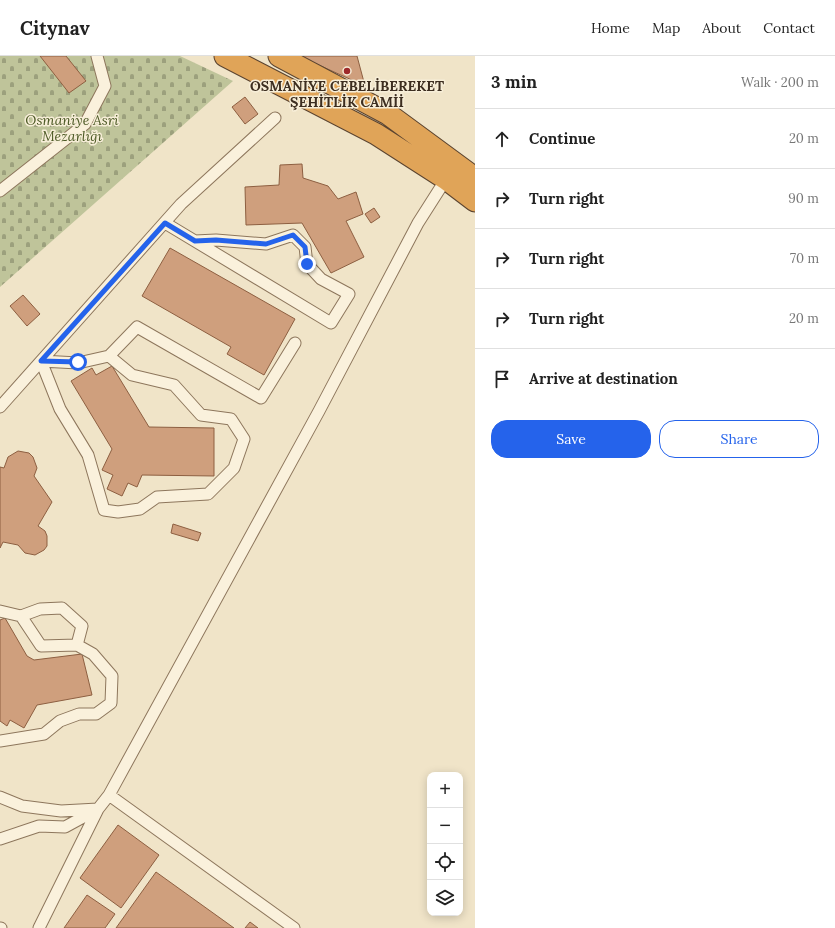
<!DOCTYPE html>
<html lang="en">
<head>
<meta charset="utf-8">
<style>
	body { margin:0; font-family:Lora,serif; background:#f6f6f6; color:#222 }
	.controls { position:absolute; right:12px; bottom:12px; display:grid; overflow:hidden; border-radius:8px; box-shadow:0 2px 10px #0003 }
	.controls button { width:36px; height:36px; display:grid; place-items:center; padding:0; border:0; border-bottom:1px solid #e0e0e0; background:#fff; color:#222; font:20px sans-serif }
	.stop { position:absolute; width:12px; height:12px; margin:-9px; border:3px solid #2563eb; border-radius:50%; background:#fff }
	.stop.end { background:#2563eb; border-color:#fff; box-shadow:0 1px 4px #0008 }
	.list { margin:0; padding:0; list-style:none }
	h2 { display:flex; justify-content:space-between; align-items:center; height:52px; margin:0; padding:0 16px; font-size:17px }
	h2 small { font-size:13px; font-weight:400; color:#767676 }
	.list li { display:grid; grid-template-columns:26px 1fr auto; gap:12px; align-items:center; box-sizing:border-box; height:60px; padding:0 16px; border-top:1px solid #e0e0e0 }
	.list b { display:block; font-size:15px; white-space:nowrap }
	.list em { font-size:13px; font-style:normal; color:#767676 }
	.actions { display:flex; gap:8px; padding:12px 16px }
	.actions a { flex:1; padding:9px 0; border:1px solid #2563eb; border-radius:16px; text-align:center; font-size:14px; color:#2563eb }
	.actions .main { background:#2563eb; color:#fff }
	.icon { flex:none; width:22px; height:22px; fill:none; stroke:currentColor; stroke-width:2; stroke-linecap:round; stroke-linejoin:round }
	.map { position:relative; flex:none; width:475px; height:872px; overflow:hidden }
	header { display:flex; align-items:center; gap:24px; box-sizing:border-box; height:56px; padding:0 20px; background:#fff; border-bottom:1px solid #e0e0e0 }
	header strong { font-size:19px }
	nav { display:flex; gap:22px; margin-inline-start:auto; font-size:14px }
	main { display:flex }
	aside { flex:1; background:#fff }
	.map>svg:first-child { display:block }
	.cemetery { fill:url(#cemetery-stones) }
	.building { fill:#cf9f7d; stroke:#8d5f41 }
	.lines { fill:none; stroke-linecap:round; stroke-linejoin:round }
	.street-casing { stroke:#8d765c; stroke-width:13 }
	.highway-casing { stroke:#5b4430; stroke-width:23 }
	.street { stroke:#faf1dc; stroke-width:11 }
	.highway { stroke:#e0a458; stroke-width:21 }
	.route { stroke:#2563eb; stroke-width:5 }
	.poi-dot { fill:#9e2a2b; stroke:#f7eed8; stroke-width:1.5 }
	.labels { text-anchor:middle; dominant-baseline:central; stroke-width:3; stroke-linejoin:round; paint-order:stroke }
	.poi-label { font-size:14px; font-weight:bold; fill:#3d2e20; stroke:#f7eed8 }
	.park-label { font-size:14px; font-style:italic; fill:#4d5a26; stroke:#f7eed8 }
</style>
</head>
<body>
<header>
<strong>Citynav</strong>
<nav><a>Home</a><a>Map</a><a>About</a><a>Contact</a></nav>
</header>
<main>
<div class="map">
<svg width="475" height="872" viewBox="0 0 475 872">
	<defs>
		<pattern id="cemetery-stones" width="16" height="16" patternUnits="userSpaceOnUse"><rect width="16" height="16" fill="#bfc49a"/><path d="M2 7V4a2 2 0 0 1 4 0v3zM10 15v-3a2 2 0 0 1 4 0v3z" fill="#9ca07d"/></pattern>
	</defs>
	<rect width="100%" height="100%" fill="#f0e4c8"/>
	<!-- cemetery -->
	<path class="cemetery" d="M0,0H180L233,25L0,231Z"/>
	<!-- building -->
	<path class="building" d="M40,0H66L86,25L69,37Z
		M299,0H357L365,30Z
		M245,41L258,58L245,68L232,51Z
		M302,108L303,122L328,130L338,143L356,136L363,158L346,165L364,201L331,217L302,167L246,169L245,131L279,129L280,109Z
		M374,152L380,161L371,167L365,158Z
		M170,192L295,263L264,319L227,298L231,291L142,240Z
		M23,239L40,258L27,270L10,250Z
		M112,310L149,371L214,372V420L142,419L137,431L128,427L122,440L107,433L113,419L102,414L112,393L71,325L92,312L96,319Z
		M18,395L29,397L33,401L37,412L34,420L52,446L38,470L45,475L47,480V490L44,494L35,499L25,497L18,489L3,486L0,492V411L4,412L8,401Z
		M173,468L201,477L198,485L171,477Z
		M5,562L27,600L34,604L82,598L92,639L37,649L24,672L10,664L7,670L0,665V564Z
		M118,769L159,799L121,852L80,822Z
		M156,816L234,872H116Z
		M87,839L115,858L105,872H64Z
		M250,866L258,872H245Z"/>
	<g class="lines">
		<defs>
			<path id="street" d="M0,135L85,68L105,30L97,0
				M165,167L331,267L349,238L321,223L307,208L305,191L293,179L266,188L216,184L195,185
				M109,300L132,319L174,329L201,359L231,363L244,383L234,412L208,438L157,441L140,453L118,456L104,454L88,399L60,353L41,305L78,307Z
				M109,300L137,271L261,342L295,287
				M0,351L181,148L275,62
				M0,555L21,560L41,590L77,589L93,598L112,620L111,647L96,658H79L60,665L44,678L0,685
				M21,560L40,553L62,552L82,570L77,589
				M109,739L294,872
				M0,741L22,750L61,755L98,753L39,872
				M0,783L39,770L65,771L98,753L109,739L319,355L418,167L446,123
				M0,872H1"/>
			<path id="highway" d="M225,0L376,78L446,123L475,145
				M279,0L388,58L475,122"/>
		</defs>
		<!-- street casing -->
		<use href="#street" class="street-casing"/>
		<!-- highway casing -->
		<use href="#highway" class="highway-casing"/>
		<!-- street -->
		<use href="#street" class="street"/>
		<!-- highway -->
		<use href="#highway" class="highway"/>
	</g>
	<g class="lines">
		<!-- route -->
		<path class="route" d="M78,306L41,305L165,167L195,185L216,184L266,188L293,179L305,191L307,208"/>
	</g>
	<!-- markers -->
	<circle class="poi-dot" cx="347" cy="15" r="4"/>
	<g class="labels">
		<!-- poi labels -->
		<g class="poi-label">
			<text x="347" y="30">OSMANİYE CEBELİBEREKET<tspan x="347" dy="16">ŞEHİTLİK CAMİİ</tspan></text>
		</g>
		<!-- park labels -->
		<g class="park-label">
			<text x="72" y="64">Osmaniye Asri<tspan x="72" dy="16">Mezarlığı</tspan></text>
		</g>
	</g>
</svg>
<div class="controls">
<button>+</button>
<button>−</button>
<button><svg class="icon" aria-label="locate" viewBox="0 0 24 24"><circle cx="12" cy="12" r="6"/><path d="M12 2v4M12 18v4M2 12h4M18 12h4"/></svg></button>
<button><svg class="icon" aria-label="layers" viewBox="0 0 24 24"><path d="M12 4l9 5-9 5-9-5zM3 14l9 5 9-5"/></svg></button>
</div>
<div class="stop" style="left:78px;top:306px"></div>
<div class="stop end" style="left:307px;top:208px"></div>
</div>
<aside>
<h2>3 min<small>Walk · 200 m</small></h2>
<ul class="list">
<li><svg class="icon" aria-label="ahead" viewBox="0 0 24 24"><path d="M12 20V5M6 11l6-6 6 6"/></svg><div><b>Continue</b></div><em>20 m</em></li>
<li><svg class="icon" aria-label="right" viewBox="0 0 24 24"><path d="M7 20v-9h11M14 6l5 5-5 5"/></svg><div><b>Turn right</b></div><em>90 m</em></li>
<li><svg class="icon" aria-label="right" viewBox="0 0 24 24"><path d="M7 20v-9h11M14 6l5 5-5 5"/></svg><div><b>Turn right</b></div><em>70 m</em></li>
<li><svg class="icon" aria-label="right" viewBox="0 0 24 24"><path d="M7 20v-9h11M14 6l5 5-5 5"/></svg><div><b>Turn right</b></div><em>20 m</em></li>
<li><svg class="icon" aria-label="arrive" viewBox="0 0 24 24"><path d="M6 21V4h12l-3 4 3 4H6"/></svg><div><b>Arrive at destination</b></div></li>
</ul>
<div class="actions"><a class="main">Save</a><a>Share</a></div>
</aside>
</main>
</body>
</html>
